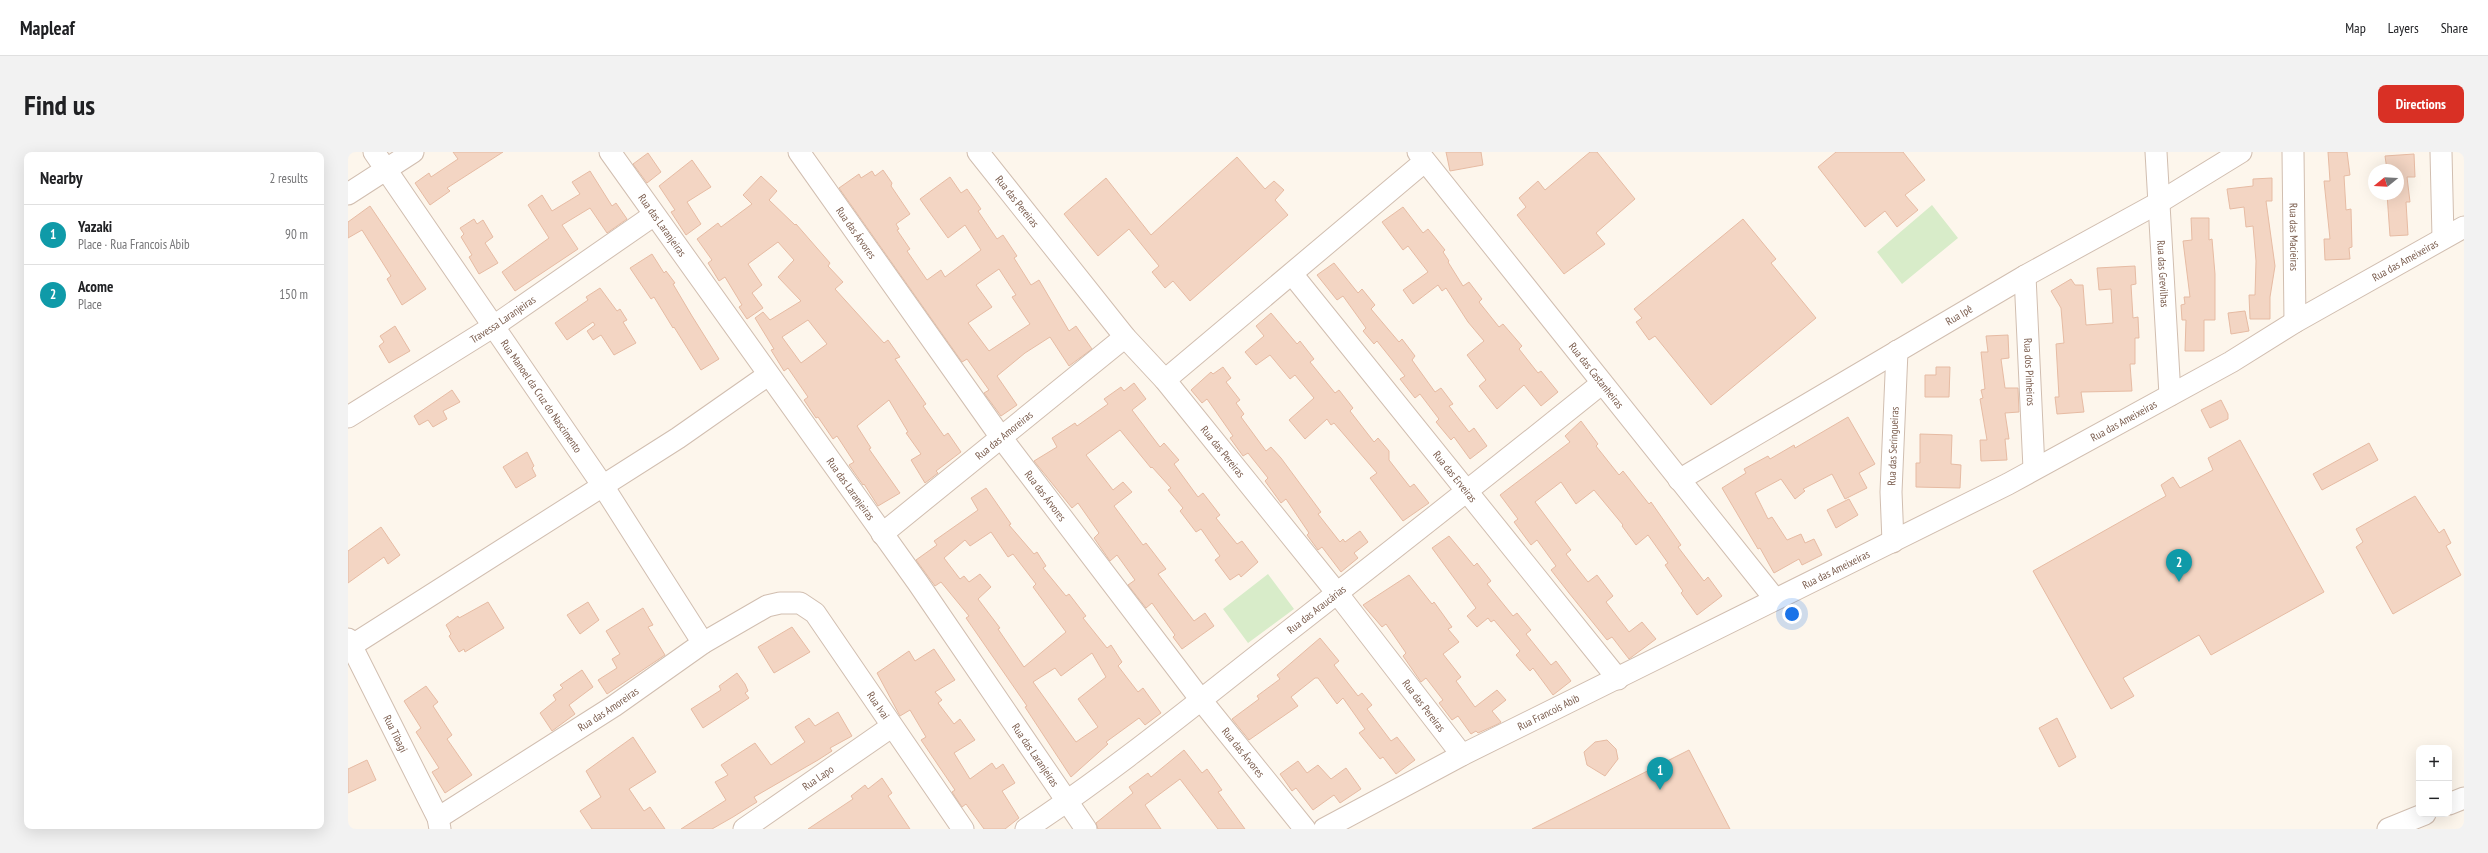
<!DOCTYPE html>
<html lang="en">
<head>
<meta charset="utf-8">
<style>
	body { margin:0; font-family:"PT Sans Narrow",sans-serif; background:#f2f2f2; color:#202124 }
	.controls { position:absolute; right:12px; bottom:12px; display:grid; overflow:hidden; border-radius:8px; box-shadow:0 4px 16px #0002 }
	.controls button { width:36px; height:36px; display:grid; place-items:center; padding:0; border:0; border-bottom:1px solid #e0e0e0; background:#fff; color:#202124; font:20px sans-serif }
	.compass { position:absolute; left:2020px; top:12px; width:36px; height:36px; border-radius:50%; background:#fff; box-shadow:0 4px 16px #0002; rotate:252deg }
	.you { position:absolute; left:1444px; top:462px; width:14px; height:14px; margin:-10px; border:3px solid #fff; border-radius:50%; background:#1a73e8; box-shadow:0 0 0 6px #1a73e833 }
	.badge { display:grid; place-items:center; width:26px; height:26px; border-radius:50%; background:#d93025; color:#fff; font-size:13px; font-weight:700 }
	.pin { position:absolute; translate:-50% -33px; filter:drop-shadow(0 1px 2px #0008) }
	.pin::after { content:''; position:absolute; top:21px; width:14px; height:12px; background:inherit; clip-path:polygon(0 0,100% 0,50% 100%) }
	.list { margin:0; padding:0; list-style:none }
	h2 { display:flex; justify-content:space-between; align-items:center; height:52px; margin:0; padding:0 16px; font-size:17px }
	h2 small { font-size:13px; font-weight:400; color:#757577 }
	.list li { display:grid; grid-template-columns:26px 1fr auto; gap:12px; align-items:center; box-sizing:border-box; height:60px; padding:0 16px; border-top:1px solid #e0e0e0 }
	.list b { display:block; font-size:15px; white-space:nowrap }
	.list p { margin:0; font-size:13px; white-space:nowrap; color:#757577 }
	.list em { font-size:13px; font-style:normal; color:#757577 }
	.map { position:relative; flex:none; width:2116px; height:677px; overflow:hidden; border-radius:8px }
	header { display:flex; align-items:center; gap:24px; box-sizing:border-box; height:56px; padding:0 20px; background:#fff; border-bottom:1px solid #e0e0e0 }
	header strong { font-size:19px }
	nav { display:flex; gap:22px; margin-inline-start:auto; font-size:14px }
	.intro { display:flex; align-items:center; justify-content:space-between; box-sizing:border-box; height:96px; padding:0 24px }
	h1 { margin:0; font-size:28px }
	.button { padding:10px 18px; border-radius:8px; background:#d93025; color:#fff; font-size:14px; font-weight:700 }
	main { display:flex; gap:24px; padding:0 24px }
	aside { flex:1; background:#fff; border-radius:8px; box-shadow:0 4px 16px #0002 }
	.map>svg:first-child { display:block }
	.green { fill:#d8ecc9 }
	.building { fill:#f3d5c3; stroke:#e6bba3; fill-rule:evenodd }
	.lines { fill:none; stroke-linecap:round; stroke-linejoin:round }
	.minor-casing { stroke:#d1beb0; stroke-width:23 }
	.minor { stroke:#fff; stroke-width:21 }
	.labels { text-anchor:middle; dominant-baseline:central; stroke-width:3; stroke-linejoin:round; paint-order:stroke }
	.street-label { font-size:11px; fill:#7a5c4d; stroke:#fffaf3 }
</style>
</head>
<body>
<header>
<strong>Mapleaf</strong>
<nav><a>Map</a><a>Layers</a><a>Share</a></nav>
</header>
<div class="intro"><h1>Find us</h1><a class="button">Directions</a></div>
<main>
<aside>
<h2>Nearby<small>2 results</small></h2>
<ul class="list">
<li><span class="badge" style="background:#0f9aa8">1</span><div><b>Yazaki</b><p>Place · Rua Francois Abib</p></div><em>90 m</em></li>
<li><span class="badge" style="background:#0f9aa8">2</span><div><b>Acome</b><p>Place</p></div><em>150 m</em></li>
</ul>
</aside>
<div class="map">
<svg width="2116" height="677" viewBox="0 0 2116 677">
	<rect width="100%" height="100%" fill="#fdf6ec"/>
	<!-- green -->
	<path class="green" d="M1584,53L1610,86L1554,132L1529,100Z
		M920,422L946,457L900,491L875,457Z"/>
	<!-- building -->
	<path class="building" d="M105,0H155L99,36L102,39L82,53L67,31L81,21L83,25L110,7Z
		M1098,0H1133L1135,13L1102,19Z
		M1242,0H1249L1287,47L1248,81L1257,92L1216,122L1169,63L1178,55L1171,46L1190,29L1197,38Z
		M1488,0H1555L1577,28L1557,43L1570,58L1549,75L1537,59L1517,75L1470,15Z
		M1980,0H1999L2002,23L1996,24L1998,58L2003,57L2004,95L2001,96L2002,107L1977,108L1976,87H1982L1976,29H1982Z
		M300,1L313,20L299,31L285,12Z
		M2066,2L2067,25H2059L2062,50H2058L2060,83L2042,84L2039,42H2050V18H2039L2037,4Z
		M889,5L917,37L926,29L936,38L927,48L940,63L842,149L825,129L817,136L804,120L811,114L781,77L750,104L716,62L758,26L803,83Z
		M344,8L363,35L339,50L353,72L338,83L323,60L327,58L311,34Z
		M535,18L544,31L543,34L562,62L548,72L551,77L549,78L562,97L559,99L579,128L593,118L597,125L633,98L617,73L600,86L572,47L602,25L613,41L619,37L633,57L630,59L649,87L655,83L669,104L666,106L683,133L691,128L721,179L728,174L744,197L721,214L702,185L677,201L649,224L669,253L653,264L636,241L641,238L619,207L614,210L491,36L511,22L513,26L524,19L527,24ZM651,117L668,143L664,145L682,172L641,199L620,171L644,155L628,133Z
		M242,19L264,54L268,51L279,67L259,81L242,56L214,73L230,97L167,139L154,120L201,86L180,53L194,43L204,59L232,42L224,30Z
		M413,24L429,39L421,48L447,73L448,72L482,111L480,114L495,130L487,137L536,191L540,188L552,205L547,207L578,252L575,254L596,284L600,281L613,300L588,319L590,321L577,331L563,308L573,302L558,281L560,280L541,248L509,274L523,296L521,297L552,341L530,354L516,332L515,333L501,313L506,310L489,284L485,287L470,265L468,266L456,248L460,245L440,216L436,219L423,198L426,197L407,166L415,160L422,168L453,149L430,125L446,108L430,90L400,112L414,133L404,141L415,156L399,167L391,155L394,153L377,125L371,129L360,111L364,108L349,87L370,71L373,75L404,52L395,43ZM460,168L479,192L453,211L434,185Z
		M1924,26V49H1918L1927,114L1922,145V167H1902L1901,143H1907L1908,109L1905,74L1898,75L1896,55L1882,57L1879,37L1905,34V27Z
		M22,54L78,137L54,153L39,127L43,124L14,78L0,86V70Z
		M1055,55L1075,81L1080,77L1097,98L1095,100L1101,109L1100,110L1115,134L1121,130L1134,147L1131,150L1151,175L1155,172L1174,194L1171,197L1190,221L1193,219L1210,240L1193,254L1176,233L1149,257L1131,234L1138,228L1119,203L1136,189L1120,170L1098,136L1094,139L1090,133L1065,152L1055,138L1080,120L1060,94L1055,98L1034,70Z
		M1843,66H1861V88L1864,87L1867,122V168H1856V199H1837L1838,168H1834L1833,153L1837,152L1836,145H1842L1835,89L1844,88Z
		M126,67L129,72L135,68L145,85L137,91L150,111L131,122L121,105L124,103L113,85L116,82L112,76Z
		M1395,67L1428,107L1423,111L1468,166L1363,253L1307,184L1301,188L1288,170L1294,166L1286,157Z
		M304,102L316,121L318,119L327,131L325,132L344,164L371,207L353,218L326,175L325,176L306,145L303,147L282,116Z
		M986,111L1010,141L1014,137L1027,153L1023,157L1051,190L1054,187L1067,204L1064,208L1087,240L1093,236L1105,252L1101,254L1121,280L1126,276L1139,294L1122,307L1106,285L1103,288L1088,270L1091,267L1072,242L1067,246L1052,227L1057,224L1029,189L1026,192L1015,179L1018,176L995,144L989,148L969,123Z
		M1787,114L1788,132L1783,133L1785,166L1790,165L1791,186H1787V212H1782L1784,239L1733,240L1736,260L1709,262L1707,245H1711L1708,192L1716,191L1713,156L1703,139L1723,127L1727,133H1735L1738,173L1765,171L1763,137L1751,138L1749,116Z
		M252,136L269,159L272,157L279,168L275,170L288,191L266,203L253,183L245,188L239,179L247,173L245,170L219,188L207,171L240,148L238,145Z
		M1897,159L1901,179L1883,182L1880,161Z
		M923,161L949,192L952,189L966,207L962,210L987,241L991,238L1005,256L1002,259L1026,290L1030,286L1041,299V308L1062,335L1066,332L1081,351L1055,369L1022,326L1029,321L986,271L983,273L979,267L957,287L941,268L966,246L947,223L942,227L922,203L908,213L897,200L916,184L908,174Z
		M47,174L62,199L41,211L31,194L36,190L32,184Z
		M1660,183L1661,206L1653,207L1657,236H1670L1671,260L1657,261L1661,287H1657L1659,308L1633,309L1632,288H1639L1632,247L1635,246L1633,238L1637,237L1633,200H1640L1638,184Z
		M875,215L883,226L878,230L892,248L888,251L896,262L893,265L918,299L923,295L933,306L973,360L970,362L992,390L995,387L997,390L1012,379L1020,390L1006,401L1010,406L993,420L974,395L970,398L959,383L961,381L938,347L933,351L917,329L920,326L900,301L895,304L882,286L885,284L859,247L854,251L843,238L863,220L865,222Z
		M1588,215H1602L1601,245H1577V223H1588Z
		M786,231L798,247L784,258L812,295L816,291L831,308L826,312L850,345L855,341L872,363L868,366L889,392L894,389L910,410L893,425L891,422L882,428L867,408L872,404L853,377L848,380L832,359L835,356L820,338L823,336L804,315L803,316L772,278L738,303L765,338L775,330L784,340L766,354L795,393L798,391L818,417L810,422L846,469L857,461L866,474L834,497L825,485L827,483L804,451L798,456L780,433L787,428L769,403L762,409L746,386L751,381L730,351L724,356L686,309L709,295L704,286L727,271L729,274L760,252L756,247L773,235L776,239Z
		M104,238L112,250L95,259L99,267L85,275L80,268L71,273L66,264Z
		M1873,248L1880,262V267L1862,276L1853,258Z
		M1500,265L1527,312L1511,321L1519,336L1497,347L1484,322L1455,337L1457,339L1447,347L1433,327L1407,341L1420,367L1424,365L1439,388L1453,382L1457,391L1466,387L1474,403L1454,413L1451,407L1426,421L1412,396L1410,397L1374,336L1398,321L1396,317L1420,304L1422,307L1446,293L1447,296Z
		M1233,269L1250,292L1248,294L1271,323L1275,319L1301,352L1303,350L1333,393L1330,395L1356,429L1360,425L1374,444L1349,463L1333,441L1335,439L1317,413L1320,411L1300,383L1288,393L1274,374L1275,373L1246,338L1228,352L1213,330L1187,350L1223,398L1218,402L1240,430L1249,423L1265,444L1258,450L1281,480L1294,470L1308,487L1281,507L1264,485L1259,488L1221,441L1203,418L1208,414L1189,388L1183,393L1166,370L1170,367L1152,343L1222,290L1217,284Z
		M1572,282L1604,283L1603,312L1613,313L1612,336L1568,335V311H1572Z
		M1892,288L1976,440L1863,503L1851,483L1775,526L1786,544L1763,557L1685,419L1818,344L1813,333L1825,325L1832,336L1865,318L1860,306Z
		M2021,291L2030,308L1974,338L1965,322Z
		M179,300L186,314L184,316L188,324L168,336L155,315Z
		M638,336L663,372L661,373L686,402L689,400L698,414L695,416L718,444L721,442L738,464L735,466L759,496L763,493L774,510L770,514L790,540L795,536L813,561L797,573L791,566L758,590L760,592L723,625L677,555L679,554L618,466L621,464L593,430L587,434L568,408L589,393L586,389L630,358L623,346ZM643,380L660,405L665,402L688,432L685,435L718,480L676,515L650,477L652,476L630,447L643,435L632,422L621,430L616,424L612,427L596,406L617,388L622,394ZM744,501L758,525L730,547L750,575L728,590L685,530L707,516L713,524Z
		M2067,344L2091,381L2096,377L2103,391L2098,394L2113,423L2045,462L2008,395L2015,390L2008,377Z
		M1501,347L1510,363L1488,376L1479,358Z
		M33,375L52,403L40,412L36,405L0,431V399Z
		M1101,384L1126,414L1129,411L1143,429L1139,432L1165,464L1169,461L1183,478L1178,482L1203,513L1208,509L1223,529L1205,543L1185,516L1182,519L1168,503L1172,499L1146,468L1143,470L1140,466L1129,475L1119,464L1128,456L1084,396Z
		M1061,423L1084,452L1086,450L1104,475L1100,477L1111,490L1095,502L1113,525L1108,529L1127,555L1149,538L1158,548L1144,559L1153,570L1150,572L1130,581L1128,579L1123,582L1110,564L1104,568L1091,551L1095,548L1078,526L1073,530L1055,504L1058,501L1038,472L1034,475L1015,453Z
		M140,450L156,476L117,500L116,497L111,500L101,484L103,482L98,473L110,464L111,466Z
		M240,450L251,468L232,482L219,463Z
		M295,456L305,473L300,475L317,503L259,542L250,528L269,516L264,507L272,502L258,479Z
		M444,475L462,500L426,521L410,495Z
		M972,486L991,509L986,513L1010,544L1014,541L1024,553L1019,557L1043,589L1049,585L1067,608L1048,622L1035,605L1032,607L1011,581L1017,577L995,546L989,552L970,526H967L943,545L950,554L901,588L884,567L911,547L909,544L932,527L929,523Z
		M586,497L607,528L587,540L594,548L590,551L606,572L612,567L627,588L606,601L622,627L644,611L648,617L655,612L667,631L654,639L671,666L657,677H636L618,652L614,655L604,640L607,638L573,588L578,585L562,558L552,564L529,521L561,499L567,509Z
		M234,518L245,535L221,553L227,562L204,579L192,561L208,548L205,543L215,536L212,533Z
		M389,521L397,532L400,539L397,541L401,546L355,576L343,557L373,538L371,534Z
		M78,534L90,550L85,554L104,583L99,587L124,623L97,641L84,620L91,616L68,580L73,576L56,549Z
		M490,560L504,584L482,596L484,599L470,608L406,645L409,650L385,665L364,677H333L378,648L367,630L380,623L373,613L407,591L423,613L457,590L447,575L461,566L467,574Z
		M1709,566L1728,605L1711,615L1691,576Z
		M285,585L308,620L281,637L296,659L302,655L317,677H244L232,659L253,645L238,619Z
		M1259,588L1268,597L1270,607L1257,624L1239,613L1236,600L1247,590Z
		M836,598L854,621L859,617L874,638L870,640L897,677H870L832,627L797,653L813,677H750L748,671L785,641L781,635L800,621L803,625Z
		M1341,598L1382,677H1184L1212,663Z
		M19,608L28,628L0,641V617Z
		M950,609L959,621L970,613L983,627L998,616L1013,637L992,651L986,643L965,658L948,636L944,639L932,622Z
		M534,626L544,641L540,644L562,677H460L505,647L503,644L517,633L520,637Z"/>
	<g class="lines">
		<defs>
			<g id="minor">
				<path id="s1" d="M26,0L255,334L355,491"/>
				<path id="s2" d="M262,0L570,431L738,677"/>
				<path id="s3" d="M451,0L652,284L853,548L957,677"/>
				<path id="s4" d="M630,0L777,185L817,228L989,441L1114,603"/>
				<path id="s5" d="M1070,0L1427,447"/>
				<path id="s6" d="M1808,0L1822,243"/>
				<path id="s7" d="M1945,0L1947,170"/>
				<path d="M2093,0L2095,86"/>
				<path d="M0,42L65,0"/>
				<path id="s8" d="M944,122L1270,527"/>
				<path id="s9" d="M1677,124L1686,317"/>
				<path d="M817,228L1076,10"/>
				<path id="s10" d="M0,265L146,174L306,63"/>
				<path id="s11" d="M1331,328L1677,124L1810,51L1893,0"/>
				<path id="s12" d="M534,382L777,185"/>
				<path id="s13" d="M1545,390L1543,340L1549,199"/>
				<path id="s14" d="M0,487L90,666L92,677"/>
				<path d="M3,494L330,286L420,223"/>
				<path d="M2101,652L2116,646"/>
				<path id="s15" d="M90,666L266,554L355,491L419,454L432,451H452L467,461L615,677"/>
				<path id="s16" d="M396,677L543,575"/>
				<path id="s17" d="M678,677C766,619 847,552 929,488C1038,403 1146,318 1253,232"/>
				<path id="s18" d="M976,677L1114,603L1660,332L1883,210L1947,170L2116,75"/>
				<path d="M2040,677L2077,662"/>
			</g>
		</defs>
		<!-- minor casing -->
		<use href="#minor" class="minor-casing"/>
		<!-- minor -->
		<use href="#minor" class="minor"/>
	</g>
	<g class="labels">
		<!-- street labels -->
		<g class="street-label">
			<text stroke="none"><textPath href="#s4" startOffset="63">Rua das Pereiras</textPath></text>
			<text stroke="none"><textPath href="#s2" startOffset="90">Rua das Laranjeiras</textPath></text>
			<text stroke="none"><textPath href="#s3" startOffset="99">Rua das Árvores</textPath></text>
			<text stroke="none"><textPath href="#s7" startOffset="85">Rua das Macieiras</textPath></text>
			<text stroke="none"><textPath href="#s18" startOffset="1222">Rua das Ameixeiras</textPath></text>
			<text stroke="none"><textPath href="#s6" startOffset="122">Rua das Grevilhas</textPath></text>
			<text stroke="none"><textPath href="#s11" startOffset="325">Rua Ipê</textPath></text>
			<text stroke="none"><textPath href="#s10" startOffset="183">Travessa Laranjeiras</textPath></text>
			<text stroke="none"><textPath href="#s9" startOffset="96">Rua dos Pinheiros</textPath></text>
			<text stroke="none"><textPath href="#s5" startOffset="286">Rua das Castanheiras</textPath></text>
			<text stroke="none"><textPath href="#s1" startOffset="296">Rua Manoel da Cruz do Nascimento</textPath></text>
			<text stroke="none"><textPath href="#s18" startOffset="898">Rua das Ameixeiras</textPath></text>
			<text stroke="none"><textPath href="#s12" startOffset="157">Rua das Amoreiras</textPath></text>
			<text stroke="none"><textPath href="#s13" startOffset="96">Rua das Seringueiras</textPath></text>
			<text stroke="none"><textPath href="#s4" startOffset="387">Rua das Pereiras</textPath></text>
			<text stroke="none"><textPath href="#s8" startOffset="260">Rua das Erveiras</textPath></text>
			<text stroke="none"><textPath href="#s2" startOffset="414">Rua das Laranjeiras</textPath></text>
			<text stroke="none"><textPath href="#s3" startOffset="423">Rua das Árvores</textPath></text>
			<text stroke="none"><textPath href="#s18" startOffset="574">Rua das Ameixeiras</textPath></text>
			<text stroke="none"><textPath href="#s17" startOffset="364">Rua das Araucárias</textPath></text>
			<text stroke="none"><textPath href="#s15" startOffset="555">Rua Ivai</textPath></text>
			<text stroke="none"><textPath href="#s4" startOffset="711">Rua das Pereiras</textPath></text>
			<text stroke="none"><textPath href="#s15" startOffset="202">Rua das Amoreiras</textPath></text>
			<text stroke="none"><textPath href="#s18" startOffset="253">Rua Francois Abib</textPath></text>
			<text stroke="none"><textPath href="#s14" startOffset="106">Rua Tibagi</textPath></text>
			<text stroke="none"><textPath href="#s3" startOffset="747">Rua das Árvores</textPath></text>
			<text stroke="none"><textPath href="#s2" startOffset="738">Rua das Laranjeiras</textPath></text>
			<text stroke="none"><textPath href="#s16" startOffset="90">Rua Lapo</textPath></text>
		</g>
	</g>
</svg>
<div class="controls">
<button>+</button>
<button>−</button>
</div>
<svg class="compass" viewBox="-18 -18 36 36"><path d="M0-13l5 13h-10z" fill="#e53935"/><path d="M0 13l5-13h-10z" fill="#757577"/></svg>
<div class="you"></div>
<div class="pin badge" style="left:1312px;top:638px;background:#0f9aa8">1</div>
<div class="pin badge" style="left:1831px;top:430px;background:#0f9aa8">2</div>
</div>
</main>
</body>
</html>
